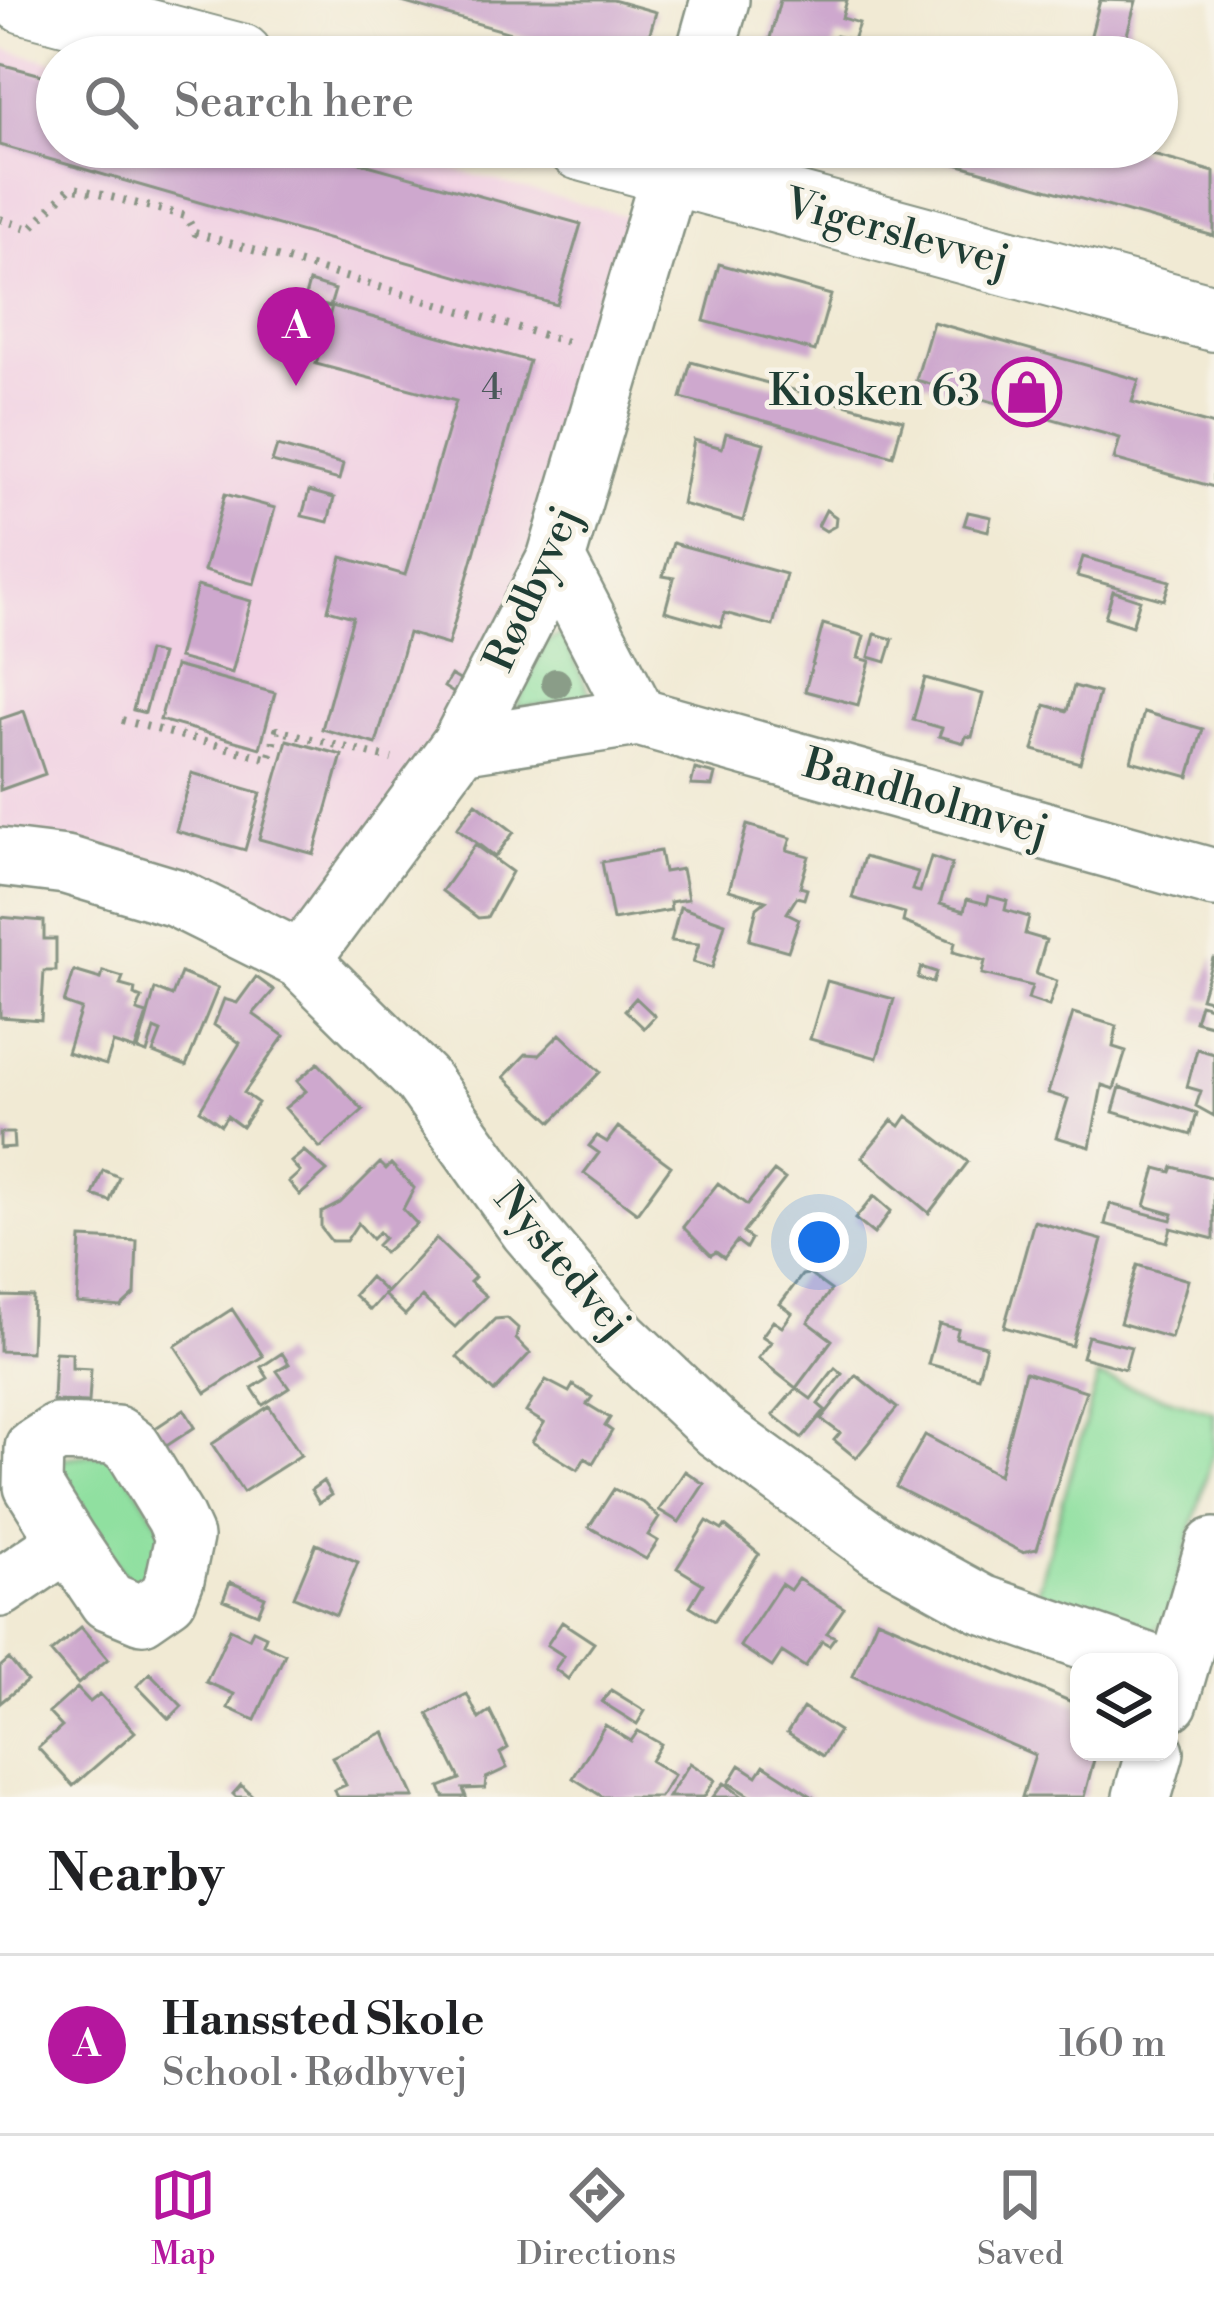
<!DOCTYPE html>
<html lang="en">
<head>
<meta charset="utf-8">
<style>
	body { margin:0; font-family:"Libre Bodoni",serif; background:#f6f6f6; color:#202124 }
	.controls { position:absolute; right:36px; bottom:36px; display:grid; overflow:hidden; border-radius:24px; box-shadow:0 3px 9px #0004 }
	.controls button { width:108px; height:108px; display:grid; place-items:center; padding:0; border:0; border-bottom:3px solid #e0e0e0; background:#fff; color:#202124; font:60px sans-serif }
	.you { position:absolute; left:819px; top:1242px; width:42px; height:42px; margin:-30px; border:9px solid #fff; border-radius:50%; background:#1a73e8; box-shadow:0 0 0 18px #1a73e833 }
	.badge { display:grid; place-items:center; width:78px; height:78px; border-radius:50%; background:#b5179e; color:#fff; font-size:39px; font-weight:700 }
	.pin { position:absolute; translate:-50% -99px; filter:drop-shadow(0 3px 6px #0008) }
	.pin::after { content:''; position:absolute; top:63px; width:42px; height:36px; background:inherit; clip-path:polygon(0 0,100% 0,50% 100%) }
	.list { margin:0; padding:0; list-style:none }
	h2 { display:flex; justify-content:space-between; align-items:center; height:156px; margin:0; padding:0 48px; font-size:51px }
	h2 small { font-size:39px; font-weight:400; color:#757577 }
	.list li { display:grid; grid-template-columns:78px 1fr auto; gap:36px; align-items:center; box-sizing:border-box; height:180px; padding:0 48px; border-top:3px solid #e0e0e0 }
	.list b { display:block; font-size:45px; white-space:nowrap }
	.list p { margin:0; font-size:39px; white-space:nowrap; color:#757577 }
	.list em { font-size:39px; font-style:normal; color:#757577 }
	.icon { flex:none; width:66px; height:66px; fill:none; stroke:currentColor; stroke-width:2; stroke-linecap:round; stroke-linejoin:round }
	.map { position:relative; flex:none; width:1214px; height:1797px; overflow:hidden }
	.search { position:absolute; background:#fff; box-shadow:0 3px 9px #0004; left:36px; right:36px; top:36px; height:132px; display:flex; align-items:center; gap:30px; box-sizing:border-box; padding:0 42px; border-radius:66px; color:#757577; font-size:45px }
	.sheet { height:336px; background:#fff }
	nav { display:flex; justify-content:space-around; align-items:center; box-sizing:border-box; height:168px; border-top:3px solid #e0e0e0; background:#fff; font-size:33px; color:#757577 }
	nav a { display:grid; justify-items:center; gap:6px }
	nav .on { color:#b5179e }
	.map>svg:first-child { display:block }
	.built { fill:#f1d0e3 }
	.green { fill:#90e0a0; stroke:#588e6a; stroke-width:3 }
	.building { fill:#cea8ce }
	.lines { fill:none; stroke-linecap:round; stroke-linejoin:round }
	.minor-casing { stroke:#889484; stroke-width:62 }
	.major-casing { stroke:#889484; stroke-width:70 }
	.path { stroke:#889484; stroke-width:8; stroke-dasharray:3 9; stroke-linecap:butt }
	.minor { stroke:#fff; stroke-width:57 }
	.major { stroke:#fff; stroke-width:66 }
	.tree { fill:#8a9d88 }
	.labels { text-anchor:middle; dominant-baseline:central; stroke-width:9; stroke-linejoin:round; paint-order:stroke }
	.number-label { font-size:36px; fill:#4b585a }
	.street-label { font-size:42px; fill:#1f3d34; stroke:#f7f3e8 }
	.poi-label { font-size:42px; fill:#1f3d34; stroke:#f7f3e8; text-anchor:end }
</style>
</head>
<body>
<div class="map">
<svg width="1214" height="1797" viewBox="0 0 1214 1797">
	<rect width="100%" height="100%" fill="#f7f3e8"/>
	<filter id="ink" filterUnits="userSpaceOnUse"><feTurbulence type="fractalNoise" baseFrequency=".00833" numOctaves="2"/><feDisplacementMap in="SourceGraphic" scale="24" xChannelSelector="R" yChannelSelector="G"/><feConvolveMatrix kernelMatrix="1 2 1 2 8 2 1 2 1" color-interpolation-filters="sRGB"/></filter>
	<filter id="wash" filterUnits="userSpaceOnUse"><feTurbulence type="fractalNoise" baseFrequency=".004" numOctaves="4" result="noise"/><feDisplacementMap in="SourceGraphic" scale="48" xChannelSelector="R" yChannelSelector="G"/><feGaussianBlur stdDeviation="2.7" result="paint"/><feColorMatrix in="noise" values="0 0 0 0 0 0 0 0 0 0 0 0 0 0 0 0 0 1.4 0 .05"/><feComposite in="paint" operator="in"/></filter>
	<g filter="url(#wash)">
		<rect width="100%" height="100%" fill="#f1ead4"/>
		<!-- built -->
		<path class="built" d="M0,48L57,63V147H370L634,218L549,554L298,951L0,847Z"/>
		<!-- green -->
		<path class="green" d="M563,634L592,699L516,708L546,641Z
			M1098,1377L1214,1412V1450L1167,1619L1147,1637L1036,1596Z
			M113,1452L171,1542L136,1595L48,1460Z"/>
		<g id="blocks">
			<!-- building -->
			<path class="building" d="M395,0H613L656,12L643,57H595Z
				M780,0H847L842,18L859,23L853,40L836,36L831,57H765Z
				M1100,0L1136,1L1121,57L1087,50Z
				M0,64L57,79V147H303L581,224L557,305L0,145Z
				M1124,147L1214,172V236L899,148Z
				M719,264L831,295L815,351L704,321Z
				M309,282L335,290L330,307L304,300Z
				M332,306L529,361L448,645L408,633L376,744L322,729L353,617L328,610L342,557L405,575L456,401L316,364Z
				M933,322L1139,380L1132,402L1214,425V487L1114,459L1120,438L916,380Z
				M691,362L903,420L893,456L681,398Z
				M726,433L764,443L743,521L682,504L694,440L722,448Z
				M277,446L343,464L339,480L272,462Z
				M309,491L334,498L328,522L302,516Z
				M225,494L275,508L254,584L204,571Z
				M826,510L836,517L835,526L826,531L818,526Z
				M968,512L991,517L988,531L964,525Z
				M673,543L786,574L773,626L725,613L721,627L665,611L674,578L663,576Z
				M1083,557L1170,581L1164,600L1077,576Z
				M197,586L251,601L232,673L178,658Z
				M1113,591L1140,600L1132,626L1105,617Z
				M823,624L864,636L858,658L870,661L858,705L805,691Z
				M875,634L893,639L886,662L869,657Z
				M148,651L161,654L145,713L133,710Z
				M175,666L275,693L260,748L160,720Z
				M451,675L463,682L455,694L444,687Z
				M925,678L983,694L972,737L966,736L964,743L939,736L942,728L913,720Z
				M1074,686L1099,693L1080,763L1033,750L1045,705L1067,711Z
				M24,711L45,774L0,790V719Z
				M1144,712L1203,729L1189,777L1131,761Z
				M287,740L342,755L314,854L259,839Z
				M695,769L715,774L712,786L691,785Z
				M192,773L261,793L245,850L176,831Z
				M476,803L514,832L495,857L457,828Z
				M747,825L791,838L787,850L809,856L800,887L807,889L804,899L797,897L787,913L799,919L788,951L749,940L757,908L766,901L729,890Z
				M475,845L512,872L487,917L478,918L442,891Z
				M660,851L664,872L682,869L688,899L670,902L671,910L613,920L602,862Z
				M864,857L918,872L912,890L920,892L931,857L952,864L940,904L964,911L967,899L987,904L989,896L1007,901L1005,910L1029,917L1025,934L1046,940L1036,974L1057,981L1049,1006L1028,999L1032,986L982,974L985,961L953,952L955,942L903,922L905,913L852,898Z
				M680,907L725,923L712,968L693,962L699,944L671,941Z
				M0,917L44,921V939H56V971H44L41,1020L0,1017Z
				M1213,958H1214V1001L1201,998Z
				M921,967L936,972L933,983L918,978Z
				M74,971L101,979L103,971L123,977L120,985L135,989L134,995L142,998L137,1011L147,1014L135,1050L113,1043L106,1065L67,1053L81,1009L64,1003Z
				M181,973L218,988L186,1066L153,1053L161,1032L154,1029L147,1053L138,1050L155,989L172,996Z
				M256,977L274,990L253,1014L284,1036L244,1093L258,1103L242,1127L227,1116L221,1125L200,1110L240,1043L214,1025L224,999L237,1003Z
				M827,981L894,999L877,1058L810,1039Z
				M636,998L655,1016L644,1028L625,1010Z
				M1200,1004L1214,1008V1026L1195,1021Z
				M1073,1013L1117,1026L1113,1047L1126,1051L1114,1089L1102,1085L1090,1147L1056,1137L1068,1099L1048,1093Z
				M560,1034L600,1072L552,1122L504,1077L526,1054L539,1055Z
				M1197,1049L1214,1054V1116L1196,1106L1201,1091L1187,1087Z
				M318,1063L363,1110L320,1148L285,1108L306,1091L297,1081Z
				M1120,1087L1197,1113L1191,1135L1113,1112Z
				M907,1116L968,1162L929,1213L862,1157L892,1120L900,1126Z
				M618,1127L671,1166L637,1213L584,1173L599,1153L589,1146L597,1136L607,1142Z
				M0,1133H13L14,1147L0,1148Z
				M304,1151L327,1171L300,1195L289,1182L300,1172L291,1162Z
				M380,1163L386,1169L391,1164L414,1188L403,1209L417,1224L384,1253L377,1245L384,1238L379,1232L372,1239L358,1223L346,1241H331L321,1228V1213L340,1203Z
				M1173,1167L1214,1178V1239L1171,1228L1167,1242L1105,1224L1110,1204L1171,1220L1173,1214L1145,1206L1156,1168L1171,1172Z
				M103,1170L119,1177L110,1201L93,1195Z
				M774,1171L785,1179L743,1233L751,1239L746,1248L737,1241L724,1258L716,1252L711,1255L683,1227L718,1183L747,1205Z
				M874,1196L891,1211L874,1234L855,1219Z
				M1034,1221L1102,1240L1072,1346L1004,1327Z
				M81,1238L137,1241L135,1294L121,1307L77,1303Z
				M436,1239L475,1277L470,1282L486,1296L455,1327L422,1297L405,1315L384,1295Z
				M1137,1265L1188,1280L1171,1338L1120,1323Z
				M809,1274L831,1290L808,1322L832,1340L796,1388L758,1358L771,1342L762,1336L773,1321L782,1327L792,1313L780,1304L802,1275Z
				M370,1277L386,1292L370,1310L354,1295Z
				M0,1296L33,1297L31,1352L0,1351Z
				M232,1309L263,1356L206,1393L175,1346Z
				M507,1318L518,1328L516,1339L530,1353L494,1392L457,1357L495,1319Z
				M939,1324L958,1329L956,1338L986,1346L978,1377L928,1364Z
				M1088,1336L1131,1347L1125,1369L1082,1357Z
				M55,1352L72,1353V1368L91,1369L89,1402L53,1401Z
				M282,1353L289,1364L277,1371L289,1388L263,1405L252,1388L268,1378L261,1367Z
				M835,1368L842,1374L818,1404L825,1410L802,1438L773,1415L796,1388L811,1399Z
				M1025,1372L1086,1391L1037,1549L1022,1552L896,1487L925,1435L999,1475Z
				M856,1375L897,1408L856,1458L834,1440L840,1433L821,1419Z
				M546,1380L569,1392L573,1385L592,1397L587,1404L610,1418L605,1426L612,1431L593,1463L585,1458L578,1470L532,1442L544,1423L526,1412Z
				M269,1406L301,1455L243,1492L212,1444Z
				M184,1409L195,1427L165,1447L154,1429Z
				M685,1471L704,1484L679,1522L659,1510Z
				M323,1481L331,1495L319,1503L311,1490Z
				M614,1489L645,1504L659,1518L648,1535L658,1541L646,1559L589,1527Z
				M707,1521L722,1530L725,1526L759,1554L714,1621L690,1606L703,1584L677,1568Z
				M316,1544L358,1562L336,1615L294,1597Z
				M798,1579L844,1608L827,1633L835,1637L829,1645L822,1641L805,1667L782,1652L772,1667L740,1646L781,1584L790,1590Z
				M230,1582L265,1597L258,1614L223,1600Z
				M877,1619L1079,1705V1752H1096L1084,1797H1022L1035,1755L853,1676Z
				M562,1622L594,1643L568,1679L555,1669L564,1656L547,1645Z
				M81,1627L108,1659L78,1684L51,1652Z
				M230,1629L249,1638L253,1630L266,1636L263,1644L285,1654L255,1720L228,1708L234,1694L206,1682Z
				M9,1659L27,1681L0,1703V1667Z
				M150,1673L182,1706L169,1719L137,1686Z
				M77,1688L90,1702L100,1694L135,1732L73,1786L38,1748L62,1727L49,1713Z
				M611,1690L645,1711L637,1724L602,1702Z
				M467,1694L479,1719L490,1711L508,1748L500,1753L507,1768L486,1778L485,1788L463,1789L466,1797H444L440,1787L460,1779L428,1714Z
				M803,1708L839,1731L823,1756L787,1733Z
				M605,1725L631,1741L638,1731L661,1744L651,1761L674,1775L660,1797H603L573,1778Z
				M384,1732L414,1797H338L334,1790L346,1785L332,1757Z
				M690,1763L715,1780L704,1797H668Z
				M740,1765L757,1776L764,1765L813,1797H751L729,1783Z
				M724,1783L743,1797H713Z
				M241,1785L254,1797H236L233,1794Z"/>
		</g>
	</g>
	<g filter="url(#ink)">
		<use href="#blocks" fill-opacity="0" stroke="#889484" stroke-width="3"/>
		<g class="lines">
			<defs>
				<path id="minor" d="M704,57L720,0
					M556,559L638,717
					M460,745L638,717L1214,878
					M0,857L66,865L176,898L301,960L422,1080L529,1230L621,1338L718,1430L878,1547L982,1604L1147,1662
					M301,960L460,745L556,559L678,147
					M57,1433L116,1435L133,1448L175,1517L184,1537L175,1579L168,1597L142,1615L108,1601L68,1542L33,1486L34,1448Z
					M0,1588L68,1542
					M1169,1702L1214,1547
					M1142,1797L1155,1752"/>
				<path id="major" d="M24,0L240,57
					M581,147L1214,318"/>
			</defs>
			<!-- minor casing -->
			<use href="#minor" class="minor-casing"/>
			<!-- major casing -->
			<use href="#major" class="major-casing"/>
			<!-- path -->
			<path class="path" d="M0,219L30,229L71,187L186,216L195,233L574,344
				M122,720L269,759L277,730L392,759"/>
			<!-- minor -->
			<use href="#minor" class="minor"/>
			<!-- major -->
			<use href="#major" class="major"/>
		</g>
		<!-- trees -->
		<circle class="tree" cx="556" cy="683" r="15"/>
	</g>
	<!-- icons -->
	<defs>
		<symbol id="shop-ring" viewBox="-11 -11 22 22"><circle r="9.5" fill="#f7f3e8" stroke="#b5179e" stroke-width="1.5"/><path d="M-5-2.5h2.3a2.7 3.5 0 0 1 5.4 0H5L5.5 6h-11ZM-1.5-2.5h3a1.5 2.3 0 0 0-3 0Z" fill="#b5179e"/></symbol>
	</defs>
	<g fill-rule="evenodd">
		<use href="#shop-ring" x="989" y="354" width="76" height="76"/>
	</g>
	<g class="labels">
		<!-- number labels -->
		<g class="number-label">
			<text x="492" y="388">4</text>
		</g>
		<!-- street labels -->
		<g class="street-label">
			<text transform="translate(897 233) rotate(15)">Vigerslevvej</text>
			<text transform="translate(533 589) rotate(-66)">Rødbyvej</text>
			<text transform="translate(926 798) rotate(16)">Bandholmvej</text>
			<text transform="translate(562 1262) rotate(50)">Nystedvej</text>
		</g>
		<!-- poi labels -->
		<g class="poi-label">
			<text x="980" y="392">Kiosken 63</text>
		</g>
	</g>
</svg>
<div class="controls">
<button><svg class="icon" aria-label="layers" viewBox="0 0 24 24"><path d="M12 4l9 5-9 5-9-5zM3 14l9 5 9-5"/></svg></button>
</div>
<div class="you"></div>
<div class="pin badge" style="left:296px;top:386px">A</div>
<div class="search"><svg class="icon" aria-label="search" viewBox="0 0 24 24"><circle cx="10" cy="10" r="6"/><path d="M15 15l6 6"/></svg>Search here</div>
</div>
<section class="sheet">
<h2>Nearby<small></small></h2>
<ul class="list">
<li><span class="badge">A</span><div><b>Hanssted Skole</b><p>School · Rødbyvej</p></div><em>160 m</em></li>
</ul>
</section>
<nav>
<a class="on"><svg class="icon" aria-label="map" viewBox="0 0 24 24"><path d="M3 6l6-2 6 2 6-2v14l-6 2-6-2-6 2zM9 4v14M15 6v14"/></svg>Map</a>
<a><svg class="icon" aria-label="directions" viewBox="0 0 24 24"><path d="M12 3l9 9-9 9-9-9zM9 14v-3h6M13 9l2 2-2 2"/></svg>Directions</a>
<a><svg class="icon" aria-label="saved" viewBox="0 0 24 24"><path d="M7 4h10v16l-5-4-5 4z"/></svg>Saved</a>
</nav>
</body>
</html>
